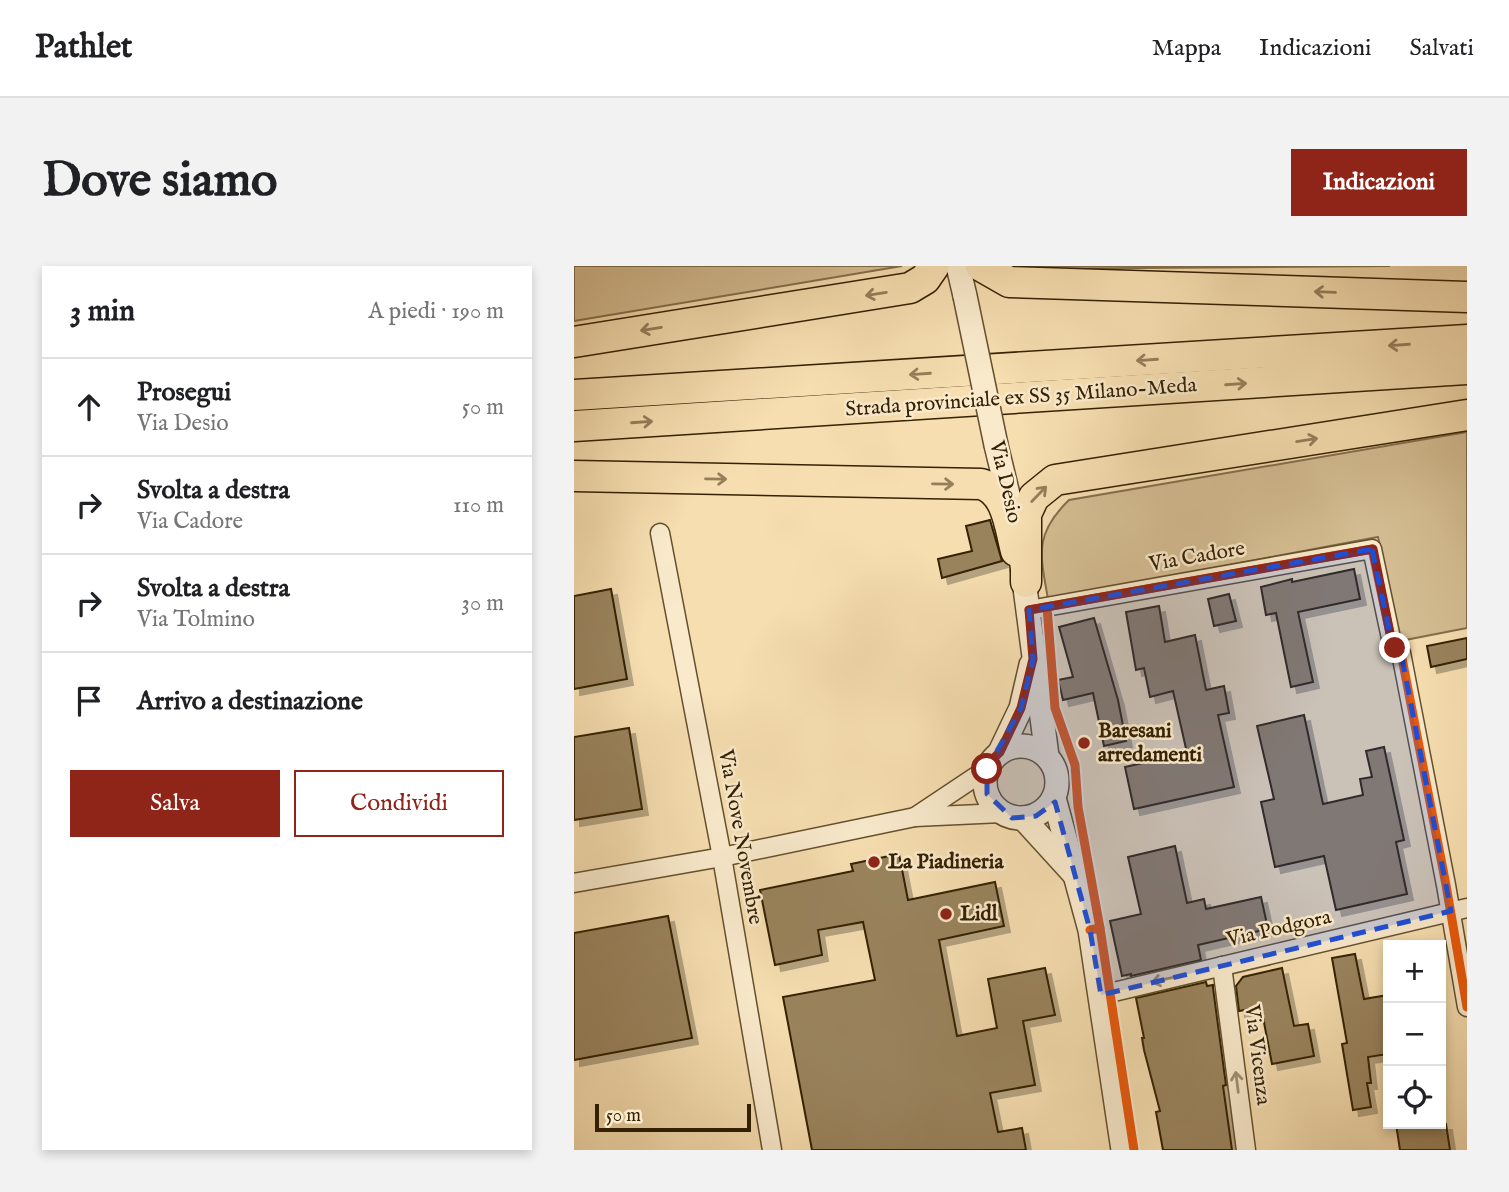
<!DOCTYPE html>
<html lang="it">
<meta charset="utf-8">
<style>
:root{--surface:#fff;--page:#f2f2f2;--text:#202124;--muted:#757577;--line:#e0e0e0;--accent:#8f2418}
body{margin:0;font-family:"IM FELL English",serif;background:var(--page);color:var(--text)}
.controls{position:absolute;right:21px;bottom:21px;display:grid;overflow:hidden;border-radius:0px;box-shadow:0 4px 10px #0003}
.controls button{width:63px;height:63px;display:grid;place-items:center;padding:0;border:0;border-bottom:2px solid var(--line);background:var(--surface);color:var(--text);font:35px sans-serif}
.scale{position:absolute;left:21px;bottom:18px;width:156px;box-sizing:border-box;padding-left:7px;border:4px solid #342003;border-top:0;font-size:19px;line-height:24px;white-space:nowrap;color:#342003;-webkit-text-stroke:5px #f9eacc;paint-order:stroke}
.stop{position:absolute;width:21px;height:21px;margin:-16px;border:5px solid #8f2418;border-radius:50%;background:#fff}
.stop.end{background:#8f2418;border-color:#fff;box-shadow:0 2px 7px #0008}
.list{margin:0;padding:0;list-style:none}
h2{display:flex;justify-content:space-between;align-items:center;height:91px;margin:0;padding:0 28px;font-size:30px}
h2 small{font-size:23px;font-weight:400;color:var(--muted)}
.list li{display:grid;grid-template-columns:46px 1fr auto;gap:21px;align-items:center;box-sizing:border-box;height:98px;padding:0 28px;border-top:2px solid var(--line)}
.list b{display:block;font-size:26px;white-space:nowrap}
.list p{margin:0;font-size:23px;white-space:nowrap;color:var(--muted)}
.list em{font-size:23px;font-style:normal;color:var(--muted)}
.actions{display:flex;gap:14px;padding:21px 28px}
.actions a{flex:1;padding:16px 0;border:2px solid var(--accent);border-radius:0px;text-align:center;font-size:24px;color:var(--accent)}
.actions .main{background:var(--accent);color:#fff}
.icon{flex:none;width:38px;height:38px;fill:none;stroke:currentColor;stroke-width:2;stroke-linecap:round;stroke-linejoin:round}
.map{position:relative;flex:none;width:893px;height:884px;overflow:hidden;border-radius:0px}
header{display:flex;align-items:center;gap:42px;box-sizing:border-box;height:98px;padding:0 35px;background:var(--surface);border-bottom:2px solid var(--line)}
header strong{font-size:33px}
nav{display:flex;gap:38px;margin-inline-start:auto;font-size:24px}
.intro{display:flex;align-items:center;justify-content:space-between;box-sizing:border-box;height:168px;padding:0 42px}
h1{margin:0;font-size:49px}
.button{padding:18px 32px;border-radius:0px;background:var(--accent);color:#fff;font-size:24px;font-weight:700}
main{display:flex;gap:42px;padding:0 42px}
aside{flex:1;background:var(--surface);border-radius:0px;box-shadow:0 4px 10px #0003}
.map>svg:first-child{display:block}
</style>
<header>
<strong>Pathlet</strong>
<nav><a>Mappa</a><a>Indicazioni</a><a>Salvati</a></nav>
</header>
<div class="intro"><h1>Dove siamo</h1><a class="button">Indicazioni</a></div>
<main>
<aside>
<h2>3 min<small>A piedi · 190 m</small></h2>
<ul class="list">
<li><svg class="icon" aria-label="ahead" viewBox="0 0 24 24"><path d="M12 20V5M6 11l6-6 6 6"/></svg><div><b>Prosegui</b><p>Via Desio</p></div><em>50 m</em></li>
<li><svg class="icon" aria-label="right" viewBox="0 0 24 24"><path d="M7 20v-9h11M14 6l5 5-5 5"/></svg><div><b>Svolta a destra</b><p>Via Cadore</p></div><em>110 m</em></li>
<li><svg class="icon" aria-label="right" viewBox="0 0 24 24"><path d="M7 20v-9h11M14 6l5 5-5 5"/></svg><div><b>Svolta a destra</b><p>Via Tolmino</p></div><em>30 m</em></li>
<li><svg class="icon" aria-label="arrive" viewBox="0 0 24 24"><path d="M6 21V4h12l-3 4 3 4H6"/></svg><div><b>Arrivo a destinazione</b></div></li>
</ul>
<div class="actions"><a class="main">Salva</a><a>Condividi</a></div>
</aside>
<div class="map">
<svg width="893" height="884" viewBox="0 0 893 884">
<defs>
<filter id="shadow"><feDropShadow dx="6" dy="6" stdDeviation="0" flood-color="#0004"/></filter>
</defs>
<rect width="100%" height="100%" fill="#f6deb0"/>
<filter id="stains"><feTurbulence type="fractalNoise" baseFrequency=".00286" numOctaves="4"/><feColorMatrix values="0 0 0 0 .2 0 0 0 0 .09 0 0 0 0 .02 0 0 0 .5 -.17"/></filter>
<radialGradient id="worn" r=".72"><stop offset=".6" stop-color="#630" stop-opacity="0"/><stop offset="1" stop-color="#630" stop-opacity=".3"/></radialGradient>
<g fill="#d5be93" stroke="#846f4b" stroke-width="2">
<polygon points="0,0 328,0 0,55"/>
<polygon points="434,0 816,0 438,3"/>
<path d="M893 166V362L826 375 804 271 474 333C466 288 460 268 495 234Z"/>
</g>
<g fill="#99835d" stroke="#342003" stroke-width="2" filter="url(#shadow)">
<polygon points="416,254 428,295 368,312 364,293 398,285 392,260"/>
<polygon points="780,303 786,333 724,346 739,416 717,421 702,347 692,349 687,321 718,313 718,316"/>
<polygon points="37,323 53,413 0,423 0,330"/>
<polygon points="655,328 662,355 640,360 634,333"/>
<polygon points="585,340 591,376 621,369 632,424 650,420 655,447 644,449 660,521 560,543 551,501 613,487 599,425 576,431 570,402 562,404 552,346"/>
<polygon points="520,352 544,434 552,475 530,480 519,427 489,434 484,414 499,411 485,361"/>
<polygon points="893,372 893,393 857,401 853,380"/>
<polygon points="730,449 749,538 789,529 786,513 798,511 792,485 810,481 830,574 822,576 833,628 762,644 750,590 701,601 687,536 700,533 683,460"/>
<polygon points="55,462 68,543 0,554 0,471"/>
<polygon points="601,580 613,637 630,633 632,643 687,631 694,663 624,679 627,694 557,710 557,708 548,710 536,655 567,648 554,591"/>
<polygon points="325,588 334,634 421,616 430,660 365,674 383,770 423,762 414,713 471,702 481,749 449,755 461,819 416,827 424,866 448,862 452,884 238,884 209,731 301,714 289,656 244,664 248,689 201,699 186,624 279,605 277,598"/>
<polygon points="94,650 118,772 0,794 0,667"/>
<polygon points="781,688 790,733 814,729 814,788 794,791 797,817 793,817 797,841 779,844 768,778 773,777 758,692"/>
<polygon points="708,702 720,760 734,758 740,790 698,798 687,741 665,745 662,720 669,711"/>
<polygon points="632,716 633,720 639,719 639,722 652,819 649,820 658,884 589,884 582,846 586,845 570,784 568,772 570,772 562,732"/>
<polygon points="822,858 872,858 876,884 826,884"/>
</g>
<g fill="none" stroke-linecap="round" stroke-linejoin="round">
<g stroke="#64502e" stroke-width="21">
<g id="minor">
<polyline points="86,267 148,591 198,884"/>
<polyline points="455,344 798,283 818,377 827,387 872,619 893,741"/>
<polyline points="341,551 413,503"/>
<polyline points="0,617 148,591 341,551 428,547"/>
<polyline points="648,700 672,884"/>
<polyline points="527,729 893,642"/>
</g>
</g>
<g stroke="#64502e" stroke-width="26">
<g id="tertiary">
<polyline points="384,0 391,30"/>
<polyline points="422,179 438,245"/>
<polyline points="448,299 473,490"/>
<circle cx="447" cy="516" r="36"/>
<polyline points="426,486 447,442 457,399"/>
<polyline points="480,532 516,664 549,884"/>
<polyline points="449,552 499,607"/>
</g>
</g>
<g stroke="#342003" stroke-width="33">
<g id="trunk">
<polyline points="407,0 435,16 893,31"/>
<polyline points="0,76 336,22 351,13 360,0"/>
<polyline points="0,129 893,74"/>
<polyline points="0,160 893,103"/>
<path d="M0 210 407 218C433 225 436 262 442 285"/>
<polyline points="452,316 452,248 460,231 481,214 893,149"/>
</g>
</g>
<use href="#minor" stroke="#f9eacc" stroke-width="18"/>
<use href="#tertiary" stroke="#f9eacc" stroke-width="23"/>
<use href="#trunk" stroke="#f6deb0" stroke-width="30"/>
<g stroke="#64502e" stroke-width="26" stroke-linecap="butt">
<polyline id="tertiary-bridge" points="391,30 422,179"/>
</g>
<use href="#tertiary-bridge" stroke="#f9eacc" stroke-width="23"/>
<g stroke="#f9eacc" stroke-width="13">
<g id="cycleway">
<polyline points="473,341 481,442 501,499 504,541 526,662"/>
<polyline points="455,344 798,283 818,377 827,387 872,619 893,741"/>
<polyline points="516,664 526,662 560,884"/>
</g>
</g>
<use href="#cycleway" stroke="#e8590c" stroke-width="9"/>
</g>
<defs><path id="oneway-shaft" d="M-6 0H5M1.5-3L5.5 0L1.5 3" fill="none" stroke-width="1.6" stroke-linecap="round" stroke-linejoin="round" transform="scale(1.75)"/></defs>
<g stroke="#957f5a">
<use href="#oneway-shaft" transform="translate(751 26) rotate(-178)"/>
<use href="#oneway-shaft" transform="translate(302 28) rotate(171)"/>
<use href="#oneway-shaft" transform="translate(77 63) rotate(171)"/>
<use href="#oneway-shaft" transform="translate(825 79) rotate(176)"/>
<use href="#oneway-shaft" transform="translate(573 94) rotate(176)"/>
<use href="#oneway-shaft" transform="translate(346 108) rotate(176)"/>
<use href="#oneway-shaft" transform="translate(662 118) rotate(-4)"/>
<use href="#oneway-shaft" transform="translate(68 156) rotate(-4)"/>
<use href="#oneway-shaft" transform="translate(733 174) rotate(-9)"/>
<use href="#oneway-shaft" transform="translate(142 213) rotate(1)"/>
<use href="#oneway-shaft" transform="translate(369 218) rotate(1)"/>
<use href="#oneway-shaft" transform="translate(465 228) rotate(-46)"/>
</g>
<g stroke="#a08f72">
<use href="#oneway-shaft" transform="translate(588 714) rotate(167)"/>
<use href="#oneway-shaft" transform="translate(663 816) rotate(-97)"/>
</g>
<g fill="none" stroke-linecap="round" stroke-linejoin="round">
<polyline stroke="#8f2418" stroke-width="9" points="413,503 418,494 426,486 447,442 459,393 455,344 799,283 818,377 821,382"/>
</g>
<path fill="#1d4ed8" fill-opacity="0.2" stroke="#1d4ed8" stroke-width="5" stroke-dasharray="14 9" stroke-linejoin="round" d="M798 283 818 377 827 387 877 645 527 729 516 664 481 536 462 550 438 552 413 528V503L447 442 459 393 455 344Z"/>
<g fill="#8f2418" stroke="#f9eacc" stroke-width="2.5">
<circle cx="510" cy="477" r="7"/>
<circle cx="300" cy="596" r="7"/>
<circle cx="372" cy="648" r="7"/>
</g>
<g text-anchor="middle" dominant-baseline="central" stroke-width="5" stroke-linejoin="round" paint-order="stroke">
<g font-size="21" fill="#342003" stroke="#f9eacc">
<text transform="translate(447 132) rotate(-4)">Strada provinciale ex SS 35 Milano-Meda</text>
<text transform="translate(431 216) rotate(77)">Via Desio</text>
<text transform="translate(623 291) rotate(-10)">Via Cadore</text>
<text transform="translate(166 571) rotate(80)">Via Nove Novembre</text>
<text transform="translate(705 663) rotate(-13)">Via Podgora</text>
<text transform="translate(683 789) rotate(83)">Via Vicenza</text>
</g>
<g font-size="21" font-weight="bold" fill="#342003" stroke="#f9eacc" text-anchor="start">
<text x="524" y="465">Baresani<tspan x="524" dy="24">arredamenti</tspan></text>
<text x="314" y="596">La Piadineria</text>
<text x="386" y="648">Lidl</text>
</g>
</g>
<rect width="100%" height="100%" filter="url(#stains)"/>
<rect width="100%" height="100%" fill="url(#worn)"/>
</svg>
<div class="controls">
<button>+</button>
<button>−</button>
<button><svg class="icon" aria-label="locate" viewBox="0 0 24 24"><circle cx="12" cy="12" r="6"/><path d="M12 2v4M12 18v4M2 12h4M18 12h4"/></svg></button>
</div>
<div class="scale">50 m</div>
<div class="stop" style="left:413px;top:503px"></div>
<div class="stop end" style="left:821px;top:382px"></div>
</div>
</main>
